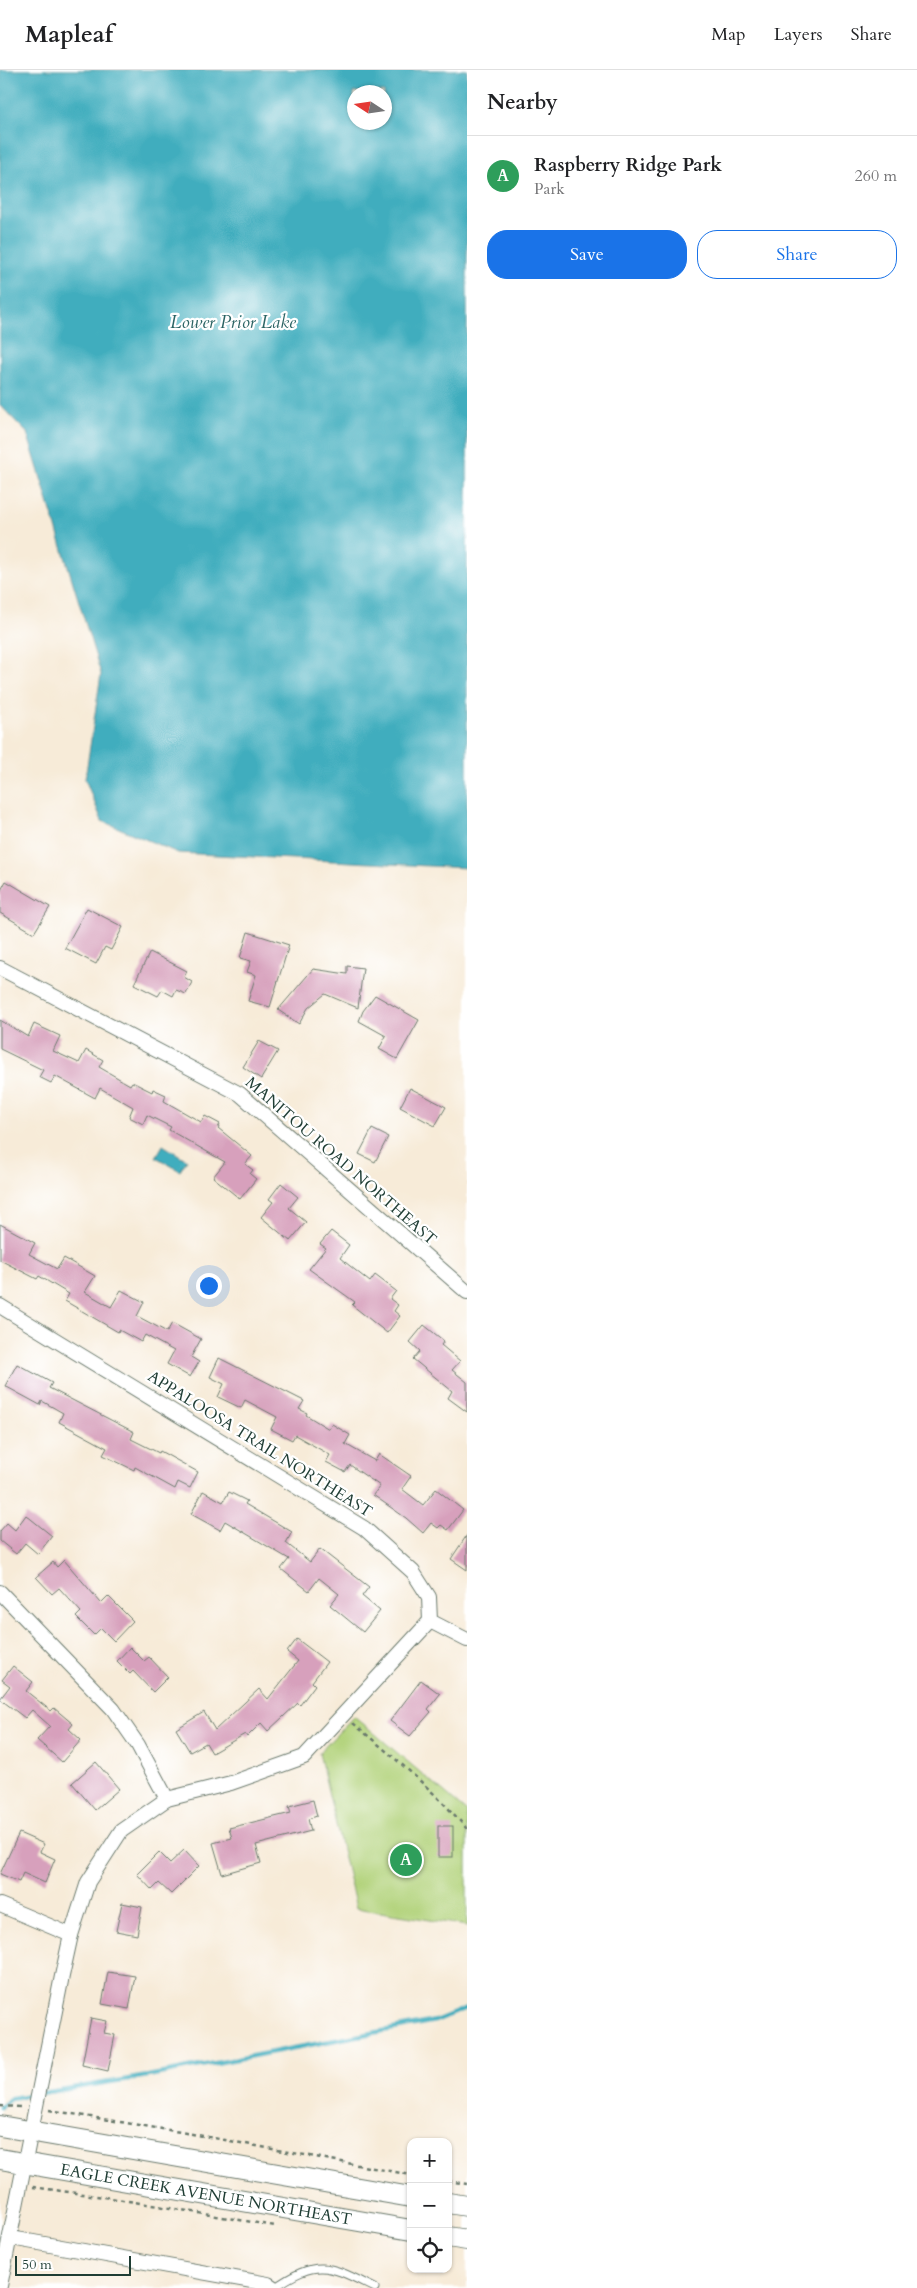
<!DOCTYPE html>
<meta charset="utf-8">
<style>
:root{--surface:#fff;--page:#f6f6f6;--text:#202124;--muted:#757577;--line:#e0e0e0;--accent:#1a73e8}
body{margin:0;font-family:Cardo,serif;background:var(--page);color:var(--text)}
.controls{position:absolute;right:15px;bottom:15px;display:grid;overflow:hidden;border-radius:10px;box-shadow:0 1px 4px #0004}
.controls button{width:45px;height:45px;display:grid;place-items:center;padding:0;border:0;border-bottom:1px solid var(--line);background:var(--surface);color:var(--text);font:25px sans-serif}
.compass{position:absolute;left:347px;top:15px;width:45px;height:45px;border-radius:50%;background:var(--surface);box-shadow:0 1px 4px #0004;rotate:282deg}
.scale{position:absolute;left:15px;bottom:12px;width:116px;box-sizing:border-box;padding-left:5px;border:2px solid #1f3d34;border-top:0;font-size:14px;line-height:18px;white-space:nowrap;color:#1f3d34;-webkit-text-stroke:4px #fff;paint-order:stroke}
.you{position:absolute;left:208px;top:1215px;width:18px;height:18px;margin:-12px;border:4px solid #fff;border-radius:50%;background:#1a73e8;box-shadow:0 0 0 8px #1a73e833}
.badge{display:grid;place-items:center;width:32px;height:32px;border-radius:50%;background:var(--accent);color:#fff;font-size:16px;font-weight:700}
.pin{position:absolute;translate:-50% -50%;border:2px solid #fff;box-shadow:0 1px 5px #0006}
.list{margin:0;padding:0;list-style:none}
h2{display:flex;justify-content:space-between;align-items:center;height:65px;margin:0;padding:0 20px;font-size:21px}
h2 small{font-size:16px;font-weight:400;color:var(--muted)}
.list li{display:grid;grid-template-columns:32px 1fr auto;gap:15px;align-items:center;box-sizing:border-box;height:80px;padding:0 20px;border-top:1px solid var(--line)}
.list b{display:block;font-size:19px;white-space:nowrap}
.list p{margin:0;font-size:16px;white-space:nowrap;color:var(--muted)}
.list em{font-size:16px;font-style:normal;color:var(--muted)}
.actions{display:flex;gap:10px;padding:15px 20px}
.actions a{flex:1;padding:11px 0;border:1px solid var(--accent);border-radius:20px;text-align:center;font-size:18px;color:var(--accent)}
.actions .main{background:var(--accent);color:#fff}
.icon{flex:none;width:28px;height:28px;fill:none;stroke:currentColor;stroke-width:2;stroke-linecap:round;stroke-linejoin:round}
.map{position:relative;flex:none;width:467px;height:2218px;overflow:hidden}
header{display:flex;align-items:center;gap:30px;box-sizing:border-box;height:70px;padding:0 25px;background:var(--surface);border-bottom:1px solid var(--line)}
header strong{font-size:24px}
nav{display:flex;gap:28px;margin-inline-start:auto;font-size:18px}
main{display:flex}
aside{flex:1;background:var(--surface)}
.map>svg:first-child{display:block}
</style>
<header>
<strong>Mapleaf</strong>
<nav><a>Map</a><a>Layers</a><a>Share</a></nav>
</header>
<main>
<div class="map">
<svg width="467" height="2218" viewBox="0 0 467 2218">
<rect width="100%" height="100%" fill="#fff"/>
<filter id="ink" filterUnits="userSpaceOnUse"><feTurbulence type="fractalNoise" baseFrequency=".02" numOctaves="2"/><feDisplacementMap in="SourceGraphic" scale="10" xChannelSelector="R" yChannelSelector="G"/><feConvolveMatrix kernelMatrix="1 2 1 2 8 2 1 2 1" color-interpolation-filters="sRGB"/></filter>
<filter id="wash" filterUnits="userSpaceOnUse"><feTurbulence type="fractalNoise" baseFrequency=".0096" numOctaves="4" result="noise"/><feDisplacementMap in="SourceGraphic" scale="20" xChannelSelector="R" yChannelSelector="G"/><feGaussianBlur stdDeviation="1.12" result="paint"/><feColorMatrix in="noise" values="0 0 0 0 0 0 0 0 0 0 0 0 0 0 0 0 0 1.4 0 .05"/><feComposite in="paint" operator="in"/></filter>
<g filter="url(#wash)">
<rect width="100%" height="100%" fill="#f7ebd8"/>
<polygon fill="#b2d37b" stroke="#688858" points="354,1646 467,1742 467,1856 356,1838 319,1683"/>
<g fill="#40adbe" stroke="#307579" fill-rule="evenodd">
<path d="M0 0H467V798L178 783 102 751 85 709 101 604 27 363 0 335ZM354 22H384V52H354Z"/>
<polygon points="163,1075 187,1090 180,1101 156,1087"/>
</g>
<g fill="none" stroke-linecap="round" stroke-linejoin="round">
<polyline stroke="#40adbe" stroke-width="4.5" points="0,2037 11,2028 148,2006 435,1951 467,1938"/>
</g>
<g id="blocks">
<g fill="#d7a0bc">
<polygon points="6,811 50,837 34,863 0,843 0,822"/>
<polygon points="87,838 123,857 111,880 105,877 96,894 65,878"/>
<polygon points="248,862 289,875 270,937 248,931 256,905 247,902 251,891 240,888"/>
<polygon points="150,882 187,901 184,907 192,912 186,924 176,920 173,926 162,920 158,926 134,914"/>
<polygon points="347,896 363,898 358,938 325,924 308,938 299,954 278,940 313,899 347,904"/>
<polygon points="375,925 419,950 397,989 379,979 386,966 359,951 363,941"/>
<polygon points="0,950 28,967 34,954 60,966 53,981 79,993 86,980 103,990 99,997 130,1015 132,1012 152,1022 153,1019 166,1025 164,1031 201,1052 205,1046 220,1054 218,1058 252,1086 245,1094 253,1100 250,1104 256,1109 240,1129 213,1107 225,1092 169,1060 171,1057 147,1045 143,1054 129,1047 133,1037 100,1018 95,1028 55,1006 51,1013 39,1007 43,1000 0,979"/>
<polygon points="259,971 278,981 261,1009 243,997"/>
<polygon points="410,1018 446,1037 435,1056 400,1037"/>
<polygon points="372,1059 388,1067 375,1092 359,1084"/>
<polygon points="281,1113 298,1127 289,1138 306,1152 290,1171 261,1147 273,1132 269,1129"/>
<polygon points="0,1154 35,1173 29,1184 57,1199 64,1188 95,1206 85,1222 111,1237 121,1220 144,1232 137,1246 167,1262 172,1253 201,1269 191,1287 199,1292 190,1307 167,1294 174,1281 145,1265 141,1272 119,1260 118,1262 65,1231 69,1224 39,1206 37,1209 0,1190"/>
<polygon points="331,1161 349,1175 340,1188 370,1212 375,1205 396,1221 390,1229 398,1235 394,1241 400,1246 387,1263 352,1235 355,1232 309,1199 326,1178 320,1174"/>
<polygon points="424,1255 444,1271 441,1275 460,1291 452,1300 467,1312 467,1342 448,1328 452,1321 413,1289 420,1281 410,1272"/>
<polygon points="219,1288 304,1331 299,1339 307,1343 306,1345 329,1359 332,1354 350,1365 345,1374 375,1391 379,1384 411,1406 402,1419 423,1435 436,1419 463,1440 448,1460 441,1455 438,1458 431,1453 423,1463 406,1448 373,1425 380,1416 350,1395 345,1402 326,1392 330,1385 295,1365 292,1370 271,1359 277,1347 245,1330 241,1338 218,1327 224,1314 210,1307"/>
<polygon points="17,1294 52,1313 49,1318 134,1362 131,1369 159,1383 160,1381 198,1402 190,1418 178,1412 175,1419 135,1397 134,1400 103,1385 107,1378 59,1352 63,1343 42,1331 40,1335 5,1316"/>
<polygon points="203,1421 223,1432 229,1422 247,1431 245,1434 292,1462 286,1473 310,1492 320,1479 369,1517 362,1526 380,1541 363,1562 330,1535 339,1524 319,1508 309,1521 281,1499 289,1489 225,1451 220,1460 191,1444"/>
<polygon points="26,1445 52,1466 38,1484 25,1473 16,1484 0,1471 0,1461 7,1453 15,1460"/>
<polygon points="467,1465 467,1500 451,1489"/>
<polygon points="64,1490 101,1533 108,1526 133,1551 114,1571 101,1558 94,1565 76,1547 81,1542 59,1518 52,1524 36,1507 53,1492 57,1497"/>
<polygon points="297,1569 327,1592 312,1612 315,1615 300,1635 298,1633 268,1661 261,1653 247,1667 245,1664 212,1683 206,1673 190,1682 176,1659 204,1642 215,1660 259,1619 268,1629 298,1591 287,1582"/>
<polygon points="130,1577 144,1591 149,1587 168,1607 153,1622 133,1601 130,1604 117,1591"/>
<polygon points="13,1596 33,1612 26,1621 51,1641 54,1638 73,1654 69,1659 81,1670 62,1692 37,1670 50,1656 32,1640 25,1648 0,1629 10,1616 2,1610"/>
<polygon points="421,1610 440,1624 428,1639 431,1642 410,1666 390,1651"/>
<polygon points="96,1692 119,1719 95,1740 72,1713"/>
<polygon points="313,1730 317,1746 308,1749 311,1761 256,1775 261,1793 222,1804 213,1773 232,1768 229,1758 291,1743 289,1736"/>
<rect x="438" y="1756" width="15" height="31"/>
<polygon points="19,1763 44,1774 40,1782 55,1789 45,1813 23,1803 19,1812 0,1804"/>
<polygon points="184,1780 199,1796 171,1824 159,1813 152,1820 137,1804 159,1782 170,1793"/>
<polygon points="122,1833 142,1837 137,1865 116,1861"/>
<polygon points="108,1902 135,1906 129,1939 102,1934"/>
<polygon points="91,1948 107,1951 104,1963 115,1965 108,2001 82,1995"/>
</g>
</g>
</g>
<g filter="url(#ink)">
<use href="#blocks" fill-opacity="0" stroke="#6b7a6d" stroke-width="1"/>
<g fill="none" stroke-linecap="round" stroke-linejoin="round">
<g stroke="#6b7a6d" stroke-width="9">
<path id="lane" d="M274 2218C319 2187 330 2196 375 2218"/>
</g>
<g stroke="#6b7a6d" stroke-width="16">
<g id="street">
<polyline points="0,898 240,1024 467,1222"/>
<polyline points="0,1236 364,1458 413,1502 429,1527 430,1551 467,1570"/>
<polyline points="0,1522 113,1639 138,1675 167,1729"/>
<polyline points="0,1835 71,1865"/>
<polyline points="11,2168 268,2214 274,2218"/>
<polyline points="0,2216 62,1906 71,1865 88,1812 121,1761 167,1729 231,1713 304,1687 430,1551"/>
</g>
</g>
<g stroke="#6b7a6d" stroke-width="22">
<g id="secondary">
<polyline points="0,2056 411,2127"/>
<path id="s1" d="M0 2089 411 2160"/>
<polyline points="448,2133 467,2136"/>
<polyline points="448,2167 467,2170"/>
</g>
</g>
<g stroke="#6b7a6d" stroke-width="2.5" stroke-dasharray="4 4" stroke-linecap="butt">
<path d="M353 1653C393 1687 434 1720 467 1759"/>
<polyline points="0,2036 21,2037"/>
<polyline points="49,2040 198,2065 411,2105"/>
<polyline points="448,2111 467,2114"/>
<polyline points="33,2117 111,2128 275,2156"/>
</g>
<use href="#lane" stroke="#fff" stroke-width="7"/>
<use href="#street" stroke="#fff" stroke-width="14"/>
<use href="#secondary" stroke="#fff" stroke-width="20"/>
</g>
</g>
<g text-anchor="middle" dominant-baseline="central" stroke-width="4.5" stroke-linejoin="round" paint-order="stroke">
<g font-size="16" fill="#1f3d34" stroke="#fff">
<text transform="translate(341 1091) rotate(41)">MANITOU ROAD NORTHEAST</text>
<text transform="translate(260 1374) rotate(32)">APPALOOSA TRAIL NORTHEAST</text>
<text stroke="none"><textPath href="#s1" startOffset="209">EAGLE CREEK AVENUE NORTHEAST</textPath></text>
</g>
<g font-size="18" font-style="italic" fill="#2b6464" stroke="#fff">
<text x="233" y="252">Lower Prior Lake</text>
</g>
</g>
</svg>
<div class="controls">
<button>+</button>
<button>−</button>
<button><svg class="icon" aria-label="locate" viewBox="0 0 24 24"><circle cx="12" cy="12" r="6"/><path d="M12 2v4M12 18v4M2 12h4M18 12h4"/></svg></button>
</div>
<svg class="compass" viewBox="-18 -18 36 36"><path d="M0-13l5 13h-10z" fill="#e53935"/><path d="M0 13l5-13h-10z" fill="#757577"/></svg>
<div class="scale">50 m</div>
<div class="you"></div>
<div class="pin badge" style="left:406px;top:1790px;background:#2e9e5b">A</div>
</div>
<aside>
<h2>Nearby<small></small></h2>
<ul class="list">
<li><span class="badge" style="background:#2e9e5b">A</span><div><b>Raspberry Ridge Park</b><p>Park</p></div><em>260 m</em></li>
</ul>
<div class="actions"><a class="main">Save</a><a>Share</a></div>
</aside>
</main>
